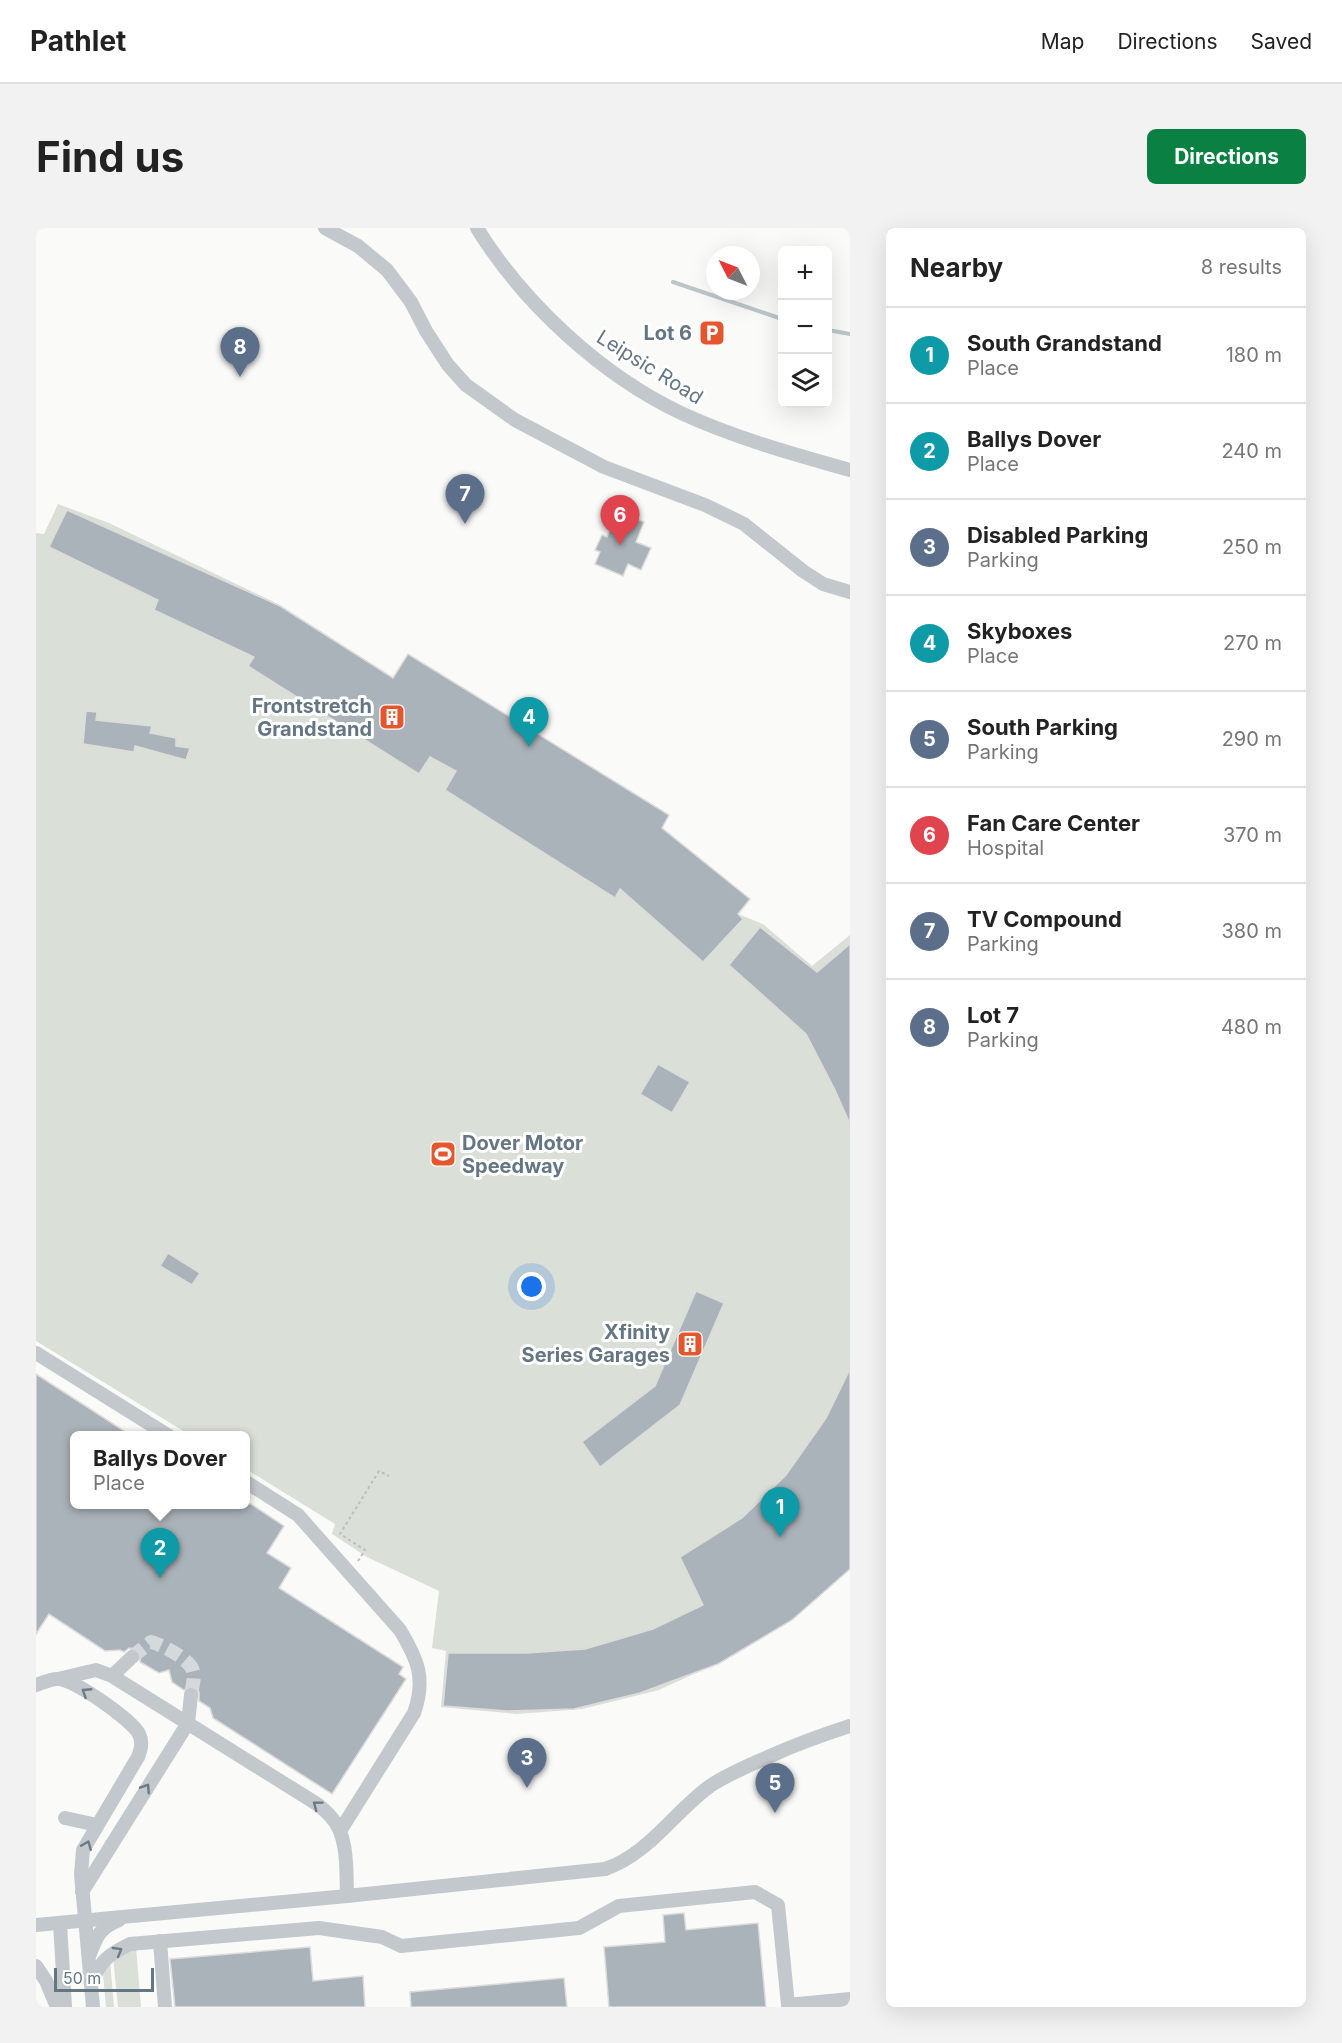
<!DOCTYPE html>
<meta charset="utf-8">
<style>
:root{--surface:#fff;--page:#f2f2f2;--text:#222;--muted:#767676;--line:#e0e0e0;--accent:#0b8043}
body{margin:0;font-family:Inter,sans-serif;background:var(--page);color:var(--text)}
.controls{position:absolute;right:18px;top:18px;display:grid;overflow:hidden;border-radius:9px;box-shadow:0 6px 24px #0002}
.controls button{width:54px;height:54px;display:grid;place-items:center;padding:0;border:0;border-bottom:2px solid var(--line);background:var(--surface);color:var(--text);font:30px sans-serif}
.compass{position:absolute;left:670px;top:18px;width:54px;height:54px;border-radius:50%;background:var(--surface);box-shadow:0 6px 24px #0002;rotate:312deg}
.scale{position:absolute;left:18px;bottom:15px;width:100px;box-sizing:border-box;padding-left:6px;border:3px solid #657683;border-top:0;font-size:16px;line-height:21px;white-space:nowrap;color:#657683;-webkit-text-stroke:4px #fff;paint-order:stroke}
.you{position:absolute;left:496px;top:1059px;width:21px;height:21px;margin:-15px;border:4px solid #fff;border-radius:50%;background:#1a73e8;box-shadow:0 0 0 9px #1a73e833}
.badge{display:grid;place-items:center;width:39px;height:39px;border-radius:50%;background:var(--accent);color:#fff;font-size:20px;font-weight:700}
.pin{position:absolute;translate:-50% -50px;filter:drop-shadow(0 2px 3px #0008)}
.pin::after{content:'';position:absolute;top:32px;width:21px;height:18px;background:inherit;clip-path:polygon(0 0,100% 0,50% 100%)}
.popup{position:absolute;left:34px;top:1203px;width:180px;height:78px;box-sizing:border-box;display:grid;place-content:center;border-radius:9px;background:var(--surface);filter:drop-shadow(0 2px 4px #0005);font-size:20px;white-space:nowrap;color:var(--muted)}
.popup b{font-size:22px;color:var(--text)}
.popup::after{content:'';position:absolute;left:50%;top:100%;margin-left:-12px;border:12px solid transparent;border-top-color:var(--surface)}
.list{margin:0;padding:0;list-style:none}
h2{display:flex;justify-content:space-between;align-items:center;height:78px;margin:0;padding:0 24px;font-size:26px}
h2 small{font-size:20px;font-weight:400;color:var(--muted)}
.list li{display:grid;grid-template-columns:39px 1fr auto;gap:18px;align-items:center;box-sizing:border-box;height:96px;padding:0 24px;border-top:2px solid var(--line)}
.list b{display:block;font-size:22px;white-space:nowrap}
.list p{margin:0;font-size:20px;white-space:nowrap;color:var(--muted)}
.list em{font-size:20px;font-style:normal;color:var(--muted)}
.icon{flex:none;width:33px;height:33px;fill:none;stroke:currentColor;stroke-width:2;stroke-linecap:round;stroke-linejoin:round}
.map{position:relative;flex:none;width:814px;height:1779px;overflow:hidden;border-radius:9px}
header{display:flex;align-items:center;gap:36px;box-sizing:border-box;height:84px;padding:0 30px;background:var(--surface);border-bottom:2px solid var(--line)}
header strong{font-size:28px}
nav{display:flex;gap:33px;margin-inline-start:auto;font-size:21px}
.intro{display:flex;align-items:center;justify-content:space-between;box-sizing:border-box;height:144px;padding:0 36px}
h1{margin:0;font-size:42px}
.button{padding:15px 27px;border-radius:9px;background:var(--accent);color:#fff;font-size:21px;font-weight:700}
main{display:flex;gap:36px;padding:0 36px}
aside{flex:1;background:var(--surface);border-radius:9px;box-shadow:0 6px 24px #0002}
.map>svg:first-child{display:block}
</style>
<header>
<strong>Pathlet</strong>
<nav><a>Map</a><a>Directions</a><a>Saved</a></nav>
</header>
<div class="intro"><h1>Find us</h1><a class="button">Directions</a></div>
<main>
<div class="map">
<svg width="814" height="1779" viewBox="0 0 814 1779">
<rect width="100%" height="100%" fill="#fafaf8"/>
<g fill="#dadfd7">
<polygon points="22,276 73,295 242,376 357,450 372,426 633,587 626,600 714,671 702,686 727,696 776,738 814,707 814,1339 781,1371 699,1427 623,1462 546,1481 481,1486 405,1479 410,1423 396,1420 403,1363 331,1329 296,1306 299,1296 210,1241 210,1208 154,1207 0,1113 0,305 8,306"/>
<polygon points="100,1719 105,1779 82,1779 77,1729"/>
<polygon points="74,1733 78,1779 70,1779 67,1746"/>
</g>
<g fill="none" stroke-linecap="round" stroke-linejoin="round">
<g stroke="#bbc7cb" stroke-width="4">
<polyline points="637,54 746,91"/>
<polyline points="792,102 814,106"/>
</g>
</g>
<g fill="#aab3b9" stroke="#dcdcda" stroke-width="1.5">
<polygon points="31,282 244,378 357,450 372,426 633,587 626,600 714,671 702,686 707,691 667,734 584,661 579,670 409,562 420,543 394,529 383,546 212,438 218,429 118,382 122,372 13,319"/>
<polygon points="582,283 608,294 600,314 615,320 605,342 592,336 587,348 559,336 564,324 559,322 566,307 571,309"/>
<polygon points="50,483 61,484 60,492 116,498 114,505 140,510 140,518 154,520 150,532 99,518 98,524 47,516"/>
<polygon points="724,699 781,744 814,716 814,896 799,862 770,806 693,737"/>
<polygon points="622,836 654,854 636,885 604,866"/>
<polygon points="132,1025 164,1045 156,1057 124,1038"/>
<polygon points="660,1063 688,1075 644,1177 564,1239 546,1214 619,1158"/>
<polygon points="814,1141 814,1341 756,1392 682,1436 604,1465 538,1481 471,1483 407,1478 412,1425 490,1425 549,1421 617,1401 667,1377 644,1329 706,1290 750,1247 790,1190"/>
<polygon points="0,1146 96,1208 39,1208 39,1276 215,1276 248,1298 231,1325 255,1340 243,1360 367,1439 363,1446 370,1451 296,1566 177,1490 174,1480 163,1473 163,1464 161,1460 155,1458 148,1462 136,1454 133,1442 123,1445 104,1434 105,1426 99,1421 93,1420 88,1424 84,1422 69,1423 13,1386 0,1406"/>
<polygon points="648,1685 650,1702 722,1695 730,1779 573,1779 568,1719 629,1714 627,1687"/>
<polygon points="274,1719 277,1753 327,1748 329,1779 139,1779 134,1731"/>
<polygon points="528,1750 531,1779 375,1779 374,1764"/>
</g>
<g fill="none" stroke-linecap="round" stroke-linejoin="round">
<path stroke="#d5d9db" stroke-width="14" stroke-dasharray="14 7" stroke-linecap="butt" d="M96 1429 115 1414C125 1416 155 1432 157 1443 159 1450 156 1460 155 1467"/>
<polyline stroke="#bbbfc2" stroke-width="2" stroke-dasharray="3 3" stroke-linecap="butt" points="322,1333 329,1322 304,1306 343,1243 353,1248"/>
<g stroke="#c3c8cc" stroke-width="14">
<polyline points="289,0 322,18 351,42 375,74 390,103 412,137 430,157 479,192 568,239 669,277 708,296 767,343 787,356 814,364"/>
<path d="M441 0C487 75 565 147 645 185 699 210 757 226 814 242"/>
<polyline points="0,1125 133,1208"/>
<path d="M210 1254 262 1287 364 1402C382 1432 390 1451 378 1485L304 1603"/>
<polyline points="76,1448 96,1429"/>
<path d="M22 1451 60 1442 76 1448 281 1576C286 1580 291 1584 295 1589 313 1608 310 1643 311 1668"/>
<path d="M0 1457C6 1455 16 1450 23 1451 39 1452 96 1492 103 1506 107 1514 105 1521 102 1529L47 1622 45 1646 57 1779"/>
<polyline points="29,1590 61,1597"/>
<polyline points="46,1664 152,1495 155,1467"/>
<polyline points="24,1695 29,1779"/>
<path d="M0 1697 311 1668 569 1641C613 1626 638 1584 674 1558 692 1546 712 1538 732 1529 759 1517 786 1507 814 1498"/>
<polyline points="124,1713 129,1779"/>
<path d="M54 1726C61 1707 64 1700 83 1692"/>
<polyline points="0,1738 10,1753 21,1779"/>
<path d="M55 1755C65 1733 71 1727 94 1716L283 1700 346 1709 365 1718 543 1700 583 1678 719 1664 742 1677 752 1777"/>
<polyline points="752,1779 752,1777 814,1771"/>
</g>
</g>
<defs><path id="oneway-chevron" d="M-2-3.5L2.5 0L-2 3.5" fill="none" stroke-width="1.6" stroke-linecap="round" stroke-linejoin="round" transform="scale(1.5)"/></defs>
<g stroke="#6a7a87">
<use href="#oneway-chevron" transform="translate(50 1464) rotate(-147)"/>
<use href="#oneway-chevron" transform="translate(110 1560) rotate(-57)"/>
<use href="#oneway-chevron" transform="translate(281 1577) rotate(-143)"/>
<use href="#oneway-chevron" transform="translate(51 1617) rotate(-68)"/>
<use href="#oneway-chevron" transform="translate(82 1723) rotate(-30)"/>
</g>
<defs>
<g id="parking-square" transform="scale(1.35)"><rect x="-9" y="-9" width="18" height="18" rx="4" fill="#e4572e" stroke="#fff"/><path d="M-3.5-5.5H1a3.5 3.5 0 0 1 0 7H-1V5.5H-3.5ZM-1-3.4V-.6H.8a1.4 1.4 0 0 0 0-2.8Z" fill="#fff"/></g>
<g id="building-square" transform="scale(1.35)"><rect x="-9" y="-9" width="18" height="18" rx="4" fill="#e4572e" stroke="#fff"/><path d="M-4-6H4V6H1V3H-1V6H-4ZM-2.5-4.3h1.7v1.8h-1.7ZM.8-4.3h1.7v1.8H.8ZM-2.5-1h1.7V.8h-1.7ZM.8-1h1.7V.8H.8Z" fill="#fff"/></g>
<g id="stadium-square" transform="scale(1.35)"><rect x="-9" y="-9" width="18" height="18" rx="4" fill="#e4572e" stroke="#fff"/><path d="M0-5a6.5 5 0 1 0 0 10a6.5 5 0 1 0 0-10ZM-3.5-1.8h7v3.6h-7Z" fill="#fff"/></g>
</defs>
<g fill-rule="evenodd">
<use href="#parking-square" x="676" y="105"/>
<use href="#building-square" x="356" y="489"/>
<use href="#stadium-square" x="407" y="926"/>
<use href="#building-square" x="654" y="1116"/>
</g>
<g text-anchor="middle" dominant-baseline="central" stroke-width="6" stroke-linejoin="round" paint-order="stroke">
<g font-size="20" font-weight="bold" fill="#657683" stroke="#fff" text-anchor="end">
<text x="656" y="105">Lot 6</text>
<text x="336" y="478">Frontstretch<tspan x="336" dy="23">Grandstand</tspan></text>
<text x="426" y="915" text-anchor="start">Dover Motor<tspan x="426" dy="23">Speedway</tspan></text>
<text x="634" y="1104">Xfinity<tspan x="634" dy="23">Series Garages</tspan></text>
</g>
<g font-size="20" fill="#657683" stroke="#fff">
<text transform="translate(614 139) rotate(32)">Leipsic Road</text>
</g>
</g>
</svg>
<div class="controls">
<button>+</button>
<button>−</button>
<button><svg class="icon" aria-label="layers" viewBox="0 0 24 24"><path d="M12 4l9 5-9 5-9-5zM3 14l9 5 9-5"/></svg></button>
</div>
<svg class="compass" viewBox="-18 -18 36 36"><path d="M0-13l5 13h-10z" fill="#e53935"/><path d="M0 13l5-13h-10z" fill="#767676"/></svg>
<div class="scale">50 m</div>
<div class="you"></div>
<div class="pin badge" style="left:744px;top:1309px;background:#0f9aa8">1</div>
<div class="pin badge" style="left:124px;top:1350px;background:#0f9aa8">2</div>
<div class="popup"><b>Ballys Dover</b>Place</div>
<div class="pin badge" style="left:491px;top:1560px;background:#5c6f8a">3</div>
<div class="pin badge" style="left:493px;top:519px;background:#0f9aa8">4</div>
<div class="pin badge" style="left:739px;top:1585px;background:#5c6f8a">5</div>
<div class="pin badge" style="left:584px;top:317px;background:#e0444e">6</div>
<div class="pin badge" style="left:429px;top:296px;background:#5c6f8a">7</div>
<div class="pin badge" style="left:204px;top:149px;background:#5c6f8a">8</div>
</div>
<aside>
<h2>Nearby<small>8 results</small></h2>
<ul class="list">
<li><span class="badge" style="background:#0f9aa8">1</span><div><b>South Grandstand</b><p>Place</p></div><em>180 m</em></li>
<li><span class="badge" style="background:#0f9aa8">2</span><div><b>Ballys Dover</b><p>Place</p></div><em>240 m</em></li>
<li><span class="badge" style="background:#5c6f8a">3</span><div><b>Disabled Parking</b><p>Parking</p></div><em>250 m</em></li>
<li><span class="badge" style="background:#0f9aa8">4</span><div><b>Skyboxes</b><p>Place</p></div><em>270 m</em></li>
<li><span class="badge" style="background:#5c6f8a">5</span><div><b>South Parking</b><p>Parking</p></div><em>290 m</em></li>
<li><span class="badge" style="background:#e0444e">6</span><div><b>Fan Care Center</b><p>Hospital</p></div><em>370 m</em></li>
<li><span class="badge" style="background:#5c6f8a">7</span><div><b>TV Compound</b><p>Parking</p></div><em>380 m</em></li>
<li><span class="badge" style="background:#5c6f8a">8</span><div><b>Lot 7</b><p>Parking</p></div><em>480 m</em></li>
</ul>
</aside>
</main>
